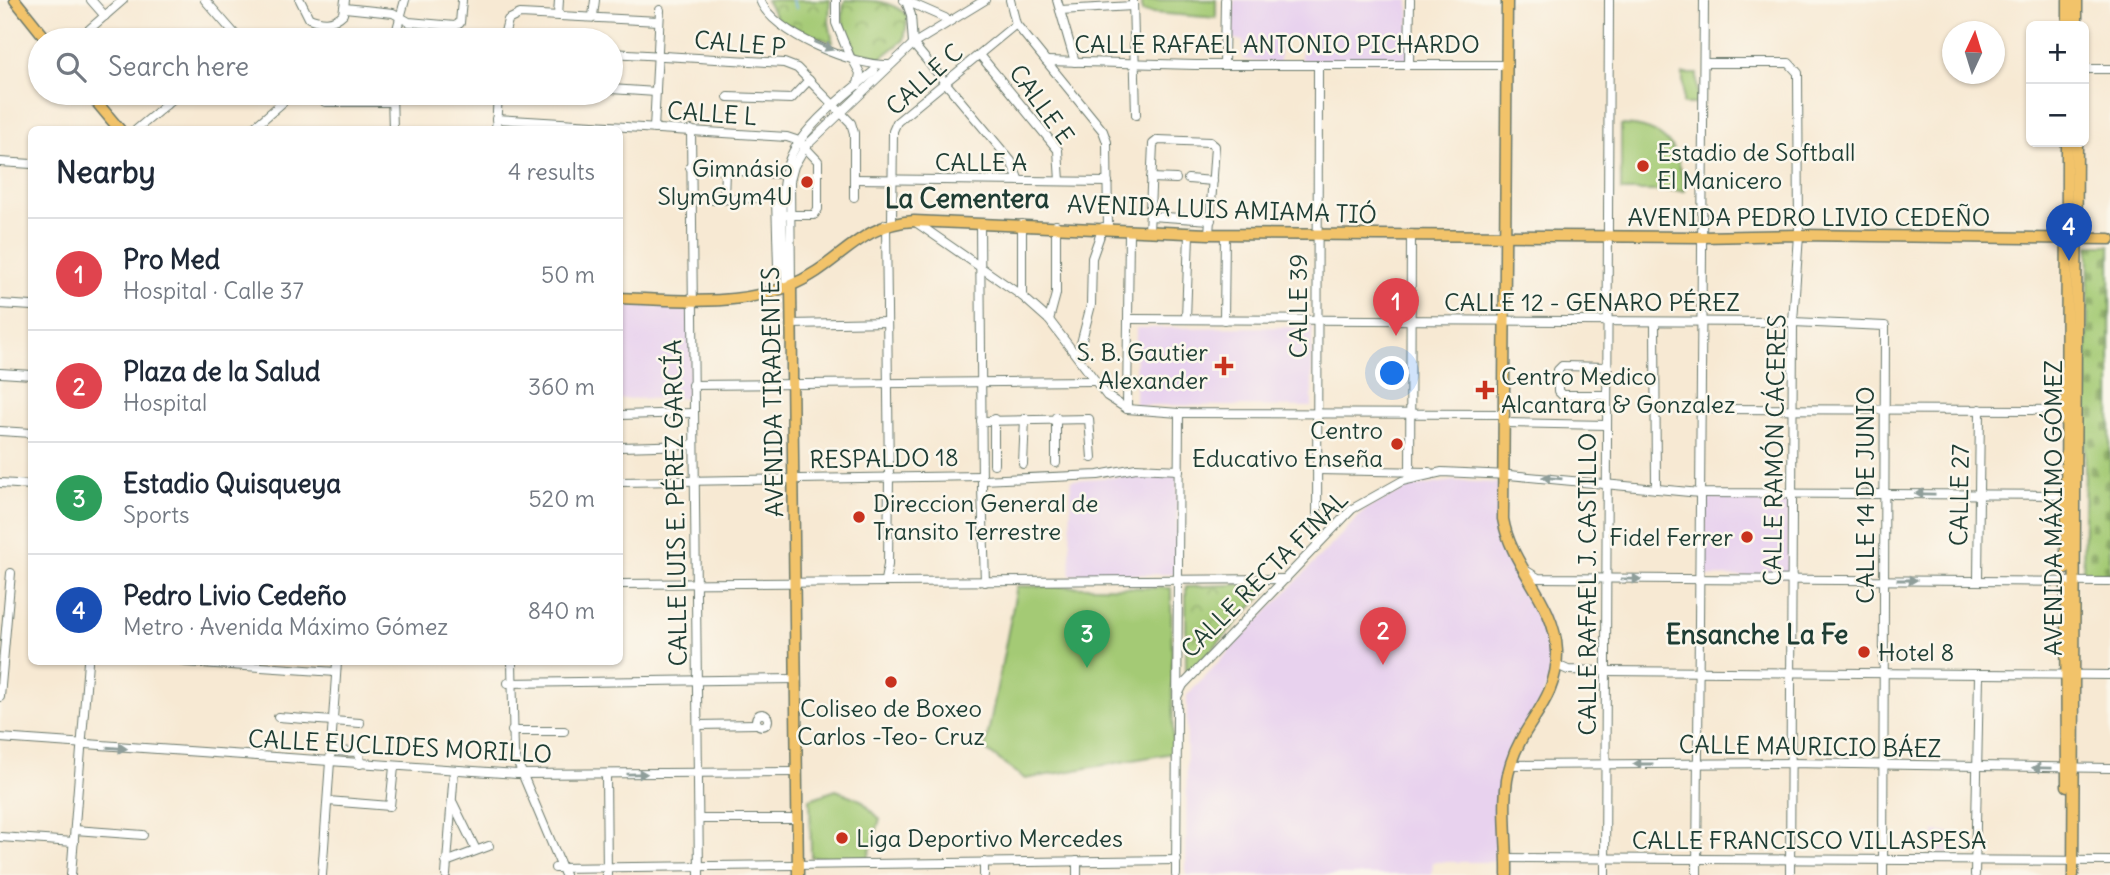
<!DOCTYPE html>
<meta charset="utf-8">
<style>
:root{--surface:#fff;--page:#f6f6f7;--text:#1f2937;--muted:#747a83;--line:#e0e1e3;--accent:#c8321e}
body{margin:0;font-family:Delius,sans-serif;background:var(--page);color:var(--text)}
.controls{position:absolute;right:21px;top:21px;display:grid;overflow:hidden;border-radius:10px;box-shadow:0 2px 5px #0004}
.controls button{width:63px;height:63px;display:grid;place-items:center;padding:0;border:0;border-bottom:2px solid var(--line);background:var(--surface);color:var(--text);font:35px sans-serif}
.compass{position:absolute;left:1942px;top:21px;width:63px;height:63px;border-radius:50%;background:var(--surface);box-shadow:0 2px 5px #0004;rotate:4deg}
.you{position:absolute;left:1393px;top:374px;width:24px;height:24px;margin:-18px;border:5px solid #fff;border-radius:50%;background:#1a73e8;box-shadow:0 0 0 10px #1a73e833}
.badge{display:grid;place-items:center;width:46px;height:46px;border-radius:50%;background:var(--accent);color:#fff;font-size:23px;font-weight:700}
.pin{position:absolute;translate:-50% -58px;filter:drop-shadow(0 2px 4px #0008)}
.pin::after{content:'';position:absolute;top:37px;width:24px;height:21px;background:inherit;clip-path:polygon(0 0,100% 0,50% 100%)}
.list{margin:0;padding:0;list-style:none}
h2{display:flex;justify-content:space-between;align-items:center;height:91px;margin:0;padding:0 28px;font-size:30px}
h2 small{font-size:23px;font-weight:400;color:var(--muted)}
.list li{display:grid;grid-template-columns:46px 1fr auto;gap:21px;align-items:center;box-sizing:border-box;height:112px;padding:0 28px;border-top:2px solid var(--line)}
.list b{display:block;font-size:26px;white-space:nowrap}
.list p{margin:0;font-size:23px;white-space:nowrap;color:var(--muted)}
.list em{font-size:23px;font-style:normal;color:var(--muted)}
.icon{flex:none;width:38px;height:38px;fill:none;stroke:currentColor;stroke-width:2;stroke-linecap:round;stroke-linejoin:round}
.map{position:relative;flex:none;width:2110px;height:875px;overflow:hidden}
.search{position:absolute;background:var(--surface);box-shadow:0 2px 5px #0004;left:28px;top:28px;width:595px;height:77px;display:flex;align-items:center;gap:18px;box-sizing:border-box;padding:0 24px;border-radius:38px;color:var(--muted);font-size:26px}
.panel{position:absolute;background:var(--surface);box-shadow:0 2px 5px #0004;left:28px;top:126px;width:595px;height:539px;border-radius:10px}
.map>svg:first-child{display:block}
</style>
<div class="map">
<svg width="2110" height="875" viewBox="0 0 2110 875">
<defs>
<pattern id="cemetery-stones" width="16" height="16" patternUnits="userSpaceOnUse" patternTransform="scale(1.75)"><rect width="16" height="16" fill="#a4ca74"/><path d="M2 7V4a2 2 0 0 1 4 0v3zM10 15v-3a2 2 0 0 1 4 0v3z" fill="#85a560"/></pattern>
<pattern id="park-crowns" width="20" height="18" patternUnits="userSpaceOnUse" patternTransform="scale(1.75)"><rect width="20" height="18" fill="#a4ca74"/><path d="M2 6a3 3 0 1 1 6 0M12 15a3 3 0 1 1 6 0" fill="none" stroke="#85a560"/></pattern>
</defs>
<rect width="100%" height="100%" fill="#fbf7ec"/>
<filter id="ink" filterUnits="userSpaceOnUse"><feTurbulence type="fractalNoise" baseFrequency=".0143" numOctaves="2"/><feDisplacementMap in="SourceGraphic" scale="14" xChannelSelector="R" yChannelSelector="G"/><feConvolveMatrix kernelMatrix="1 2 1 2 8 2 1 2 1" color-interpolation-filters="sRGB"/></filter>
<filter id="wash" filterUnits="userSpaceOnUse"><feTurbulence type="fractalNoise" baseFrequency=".00686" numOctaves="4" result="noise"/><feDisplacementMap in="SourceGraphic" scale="28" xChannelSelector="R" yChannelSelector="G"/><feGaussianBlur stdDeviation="1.57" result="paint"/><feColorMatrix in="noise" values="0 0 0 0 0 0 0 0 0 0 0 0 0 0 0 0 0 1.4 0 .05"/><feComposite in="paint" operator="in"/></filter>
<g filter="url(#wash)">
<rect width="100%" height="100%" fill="#f7e9d3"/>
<g fill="#e8d2ee">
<polygon points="1234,0 1409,0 1409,61 1301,61 1301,36 1280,37 1280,65 1243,59 1243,41 1233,39"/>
<polygon points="620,305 691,307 692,398 620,399"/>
<polygon points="1312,327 1312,407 1135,405 1136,328"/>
<polygon points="1177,473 1177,574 1070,575 1071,480"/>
<polygon points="1453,481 1497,483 1500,489 1501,535 1504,547 1548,617 1552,649 1548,682 1541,699 1508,749 1502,767 1500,862 1433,862 1432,875 1186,875 1187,695 1366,509 1409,488"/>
<polygon points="1706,498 1788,498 1788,577 1705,576"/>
<polygon points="1934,832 1952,833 1952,854 1933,854"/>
</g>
<polygon fill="url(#cemetery-stones)" stroke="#628454" stroke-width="2" points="2089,245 2110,245 2110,574 2083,573"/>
<g fill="url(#park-crowns)" stroke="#628454" stroke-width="2">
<polygon points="766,0 830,0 829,22 833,43 778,21"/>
<path d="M845 0C871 0 892 0 908 16L904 40 877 61C871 59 862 57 857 53 845 41 839 16 845 0Z"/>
<polygon points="1266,583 1269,588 1190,673 1186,673 1186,587"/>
</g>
<g fill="#a4ca74" stroke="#628454" stroke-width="2">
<polygon points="1142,0 1216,0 1216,18 1142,12"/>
<rect x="1683" y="74" width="14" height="30"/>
<path d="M1621 125C1666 126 1680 148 1684 191H1621Z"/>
<polygon points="1017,586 1171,588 1173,753 1025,779 985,749"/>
<polygon points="836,790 861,800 880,819 868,858 811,857 810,799"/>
</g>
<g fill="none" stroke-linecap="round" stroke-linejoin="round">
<polyline stroke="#7cb3eb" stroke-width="2" points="792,0 796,8"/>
</g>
</g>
<g filter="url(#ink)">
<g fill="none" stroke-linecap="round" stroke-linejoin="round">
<g stroke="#6b796c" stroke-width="10">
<g id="minor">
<polyline points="91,0 105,16"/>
<polyline points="205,0 240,40"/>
<path d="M300 0 309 18C322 23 333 24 343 14L345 0"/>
<path d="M760 0C773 34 854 66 888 65"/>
<polyline points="836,0 836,23 850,57"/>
<polyline points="904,0 945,18"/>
<polyline points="1010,0 1016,24 1103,131 1107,142 1108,228"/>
<polyline points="1057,0 1075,62"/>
<polyline points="1133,0 1136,115"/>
<polyline points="906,1 911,15 913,44"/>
<polyline points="345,8 393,13 409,22 455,26 460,23 462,0"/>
<polyline points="1060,10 1133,6"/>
<polyline points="558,15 559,0"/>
<polyline points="593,16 595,0"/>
<polyline points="77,40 123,0"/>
<polyline points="155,40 158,38"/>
<polyline points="394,40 405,0"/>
<polyline points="503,40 508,20 520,14 659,21"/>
<polyline points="913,44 1011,161 1019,181"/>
<polyline points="611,53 784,63 797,68 851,123 854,133 854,197"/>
<polyline points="980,55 1058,150 1060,181"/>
<polyline points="853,60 860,73 858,85"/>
<polyline points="1046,61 1196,65 1508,65"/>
<polyline points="1705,63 1789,63 1798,73 1799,235 1793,322 1790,875"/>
<polyline points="1224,65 1225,0"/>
<polyline points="1409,65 1410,0"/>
<polyline points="2084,69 2110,69"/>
<polyline points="611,89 656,92"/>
<polyline points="156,93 166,105"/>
<polyline points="392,93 393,130"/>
<polyline points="728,97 791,99 809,80"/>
<polyline points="325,102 392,102"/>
<polyline points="496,119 787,137 799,141 818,161 818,209 814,215 783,215"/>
<polyline points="654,129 660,10"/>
<polyline points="136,130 180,93"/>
<polyline points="251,130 282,103 285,93"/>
<polyline points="496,130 498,93"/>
<polyline points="691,130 699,875"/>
<polyline points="0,162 32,164"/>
<polyline points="690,167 789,175"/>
<polyline points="1151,178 1176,179"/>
<polyline points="854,179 1108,182"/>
<polyline points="1188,179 1213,181"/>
<polyline points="724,199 725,170"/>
<polyline points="776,199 778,267"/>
<polyline points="713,200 757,198"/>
<polyline points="1150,216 1211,220"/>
<polyline points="914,221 1022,296 1049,320 1107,396 1127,409 1179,413 1505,414"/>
<polyline points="892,222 893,131 897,122 1016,24"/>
<polyline points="980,223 982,488 985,582"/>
<polyline points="1022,224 1022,296"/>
<polyline points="1149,232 1153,144 1158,140 1210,142 1215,146 1209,234"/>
<path d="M786 281C784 238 772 179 799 142 818 115 849 92 874 71"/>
<polyline points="791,286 790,181 794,166 805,147 913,44 985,0"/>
<polyline points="0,304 32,306"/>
<polyline points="1130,319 1793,322 1885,326 1883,875"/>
<polyline points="1186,319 1189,234"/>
<polyline points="1049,320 1056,294 1056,225"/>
<polyline points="1224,320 1225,234"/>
<polyline points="1655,322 1656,489"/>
<polyline points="791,324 887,322"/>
<polyline points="1078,355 1091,305 1092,258 1103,227"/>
<polyline points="0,373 32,375"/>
<polyline points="692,385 1094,381"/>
<polyline points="1607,395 1562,395 1558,391 1558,370 1562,366 1608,367"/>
<polyline points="1127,409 1129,231"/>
<polyline points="1702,409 2072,410"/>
<polyline points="620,415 693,413"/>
<polyline points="981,421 1089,419 1092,458"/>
<polyline points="1506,423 1607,425"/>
<polyline points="0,431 32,433"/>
<polyline points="620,447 693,445"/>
<polyline points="1056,463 1056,417"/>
<polyline points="994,464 994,419"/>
<polyline points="1023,464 1025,418"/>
<polyline points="1317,470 1429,472"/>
<polyline points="1410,478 1411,234"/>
<polyline points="982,480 1098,475 1136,468 1179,470"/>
<polyline points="620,482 981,476"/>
<polyline points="0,483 32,485"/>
<polyline points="1317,546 1318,66"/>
<polyline points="1525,570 1538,578 2110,582"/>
<polyline points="885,580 888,565 889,477 886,224"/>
<polyline points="1978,580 1980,409"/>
<polyline points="620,584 1286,579"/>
<polyline points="185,662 336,672"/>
<polyline points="512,662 514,754 565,875"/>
<polyline points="1557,665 1568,670 1604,671 2110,675"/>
<polyline points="508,683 797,679"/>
<polyline points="1178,695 1183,685 1352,509 1402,481 1442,472 1509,475 1700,493 2071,495"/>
<polyline points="0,697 11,573"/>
<circle cx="762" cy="720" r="6"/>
<polyline points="278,717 360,723"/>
<polyline points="698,725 757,724"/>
<polyline points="512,731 564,731"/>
<polyline points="0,738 517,774 798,772"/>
<polyline points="331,751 359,752 360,764"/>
<polyline points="1510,765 1790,763 2110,768"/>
<polyline points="606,775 607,875"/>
<polyline points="328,801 390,806 394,767"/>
<polyline points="453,803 476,850"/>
<polyline points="699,819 792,819"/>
<polyline points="75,830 143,835"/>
<polyline points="0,837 74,842"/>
<polyline points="1507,858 2110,861"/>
<polyline points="1077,861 1077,875"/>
<polyline points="446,862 489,846"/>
<polyline points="984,862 984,875"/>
<polyline points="555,868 1177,860"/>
<polyline points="71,875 88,662"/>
<polyline points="322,875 337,662"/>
<polyline points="446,875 454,771"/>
<polyline points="1176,875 1179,413"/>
<polyline points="1605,875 1609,0"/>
<polyline points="1697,875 1704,0"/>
<polyline points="1975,875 1979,675"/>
</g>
</g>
<g stroke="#6b796c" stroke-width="13">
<g id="major">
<polyline points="15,0 47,40"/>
<polyline points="2068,26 2068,0"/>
<polyline points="2077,26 2077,0"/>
<polyline points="89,93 120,130"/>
<polyline points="791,286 798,875"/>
<path d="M620 298C675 300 737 307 789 286 840 266 857 224 914 221L1209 234 1701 237 1799 235 2110 239"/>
<polyline points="2066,569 2067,142"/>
<polyline points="2066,589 2067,786"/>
<path d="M1507 875C1508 840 1500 796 1511 763 1524 721 1558 701 1557 651 1555 601 1511 567 1503 519L1507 0"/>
<polyline points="2073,875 2077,142"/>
</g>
</g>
<use href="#minor" stroke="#fff" stroke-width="8"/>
<use href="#major" stroke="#f2c36a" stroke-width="10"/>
</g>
<defs><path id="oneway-solid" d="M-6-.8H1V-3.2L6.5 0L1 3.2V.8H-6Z" transform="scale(1.75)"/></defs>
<g fill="#8f9e9a">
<use href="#oneway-solid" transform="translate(824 46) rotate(23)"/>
<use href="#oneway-solid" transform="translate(1552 478) rotate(-175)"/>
<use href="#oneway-solid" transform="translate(1925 494) rotate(-179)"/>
<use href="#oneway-solid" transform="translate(1631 579) rotate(1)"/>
<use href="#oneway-solid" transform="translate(1907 580)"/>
<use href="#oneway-solid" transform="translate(117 748) rotate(4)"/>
<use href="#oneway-solid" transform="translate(1643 764) rotate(-180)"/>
<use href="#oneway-solid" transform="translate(2042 768) rotate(-179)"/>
<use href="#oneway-solid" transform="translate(637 774) rotate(-1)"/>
</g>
</g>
<g fill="#c8321e" stroke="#fbf7ec" stroke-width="2.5">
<circle cx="1643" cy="166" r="7"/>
<circle cx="807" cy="182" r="7"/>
<path d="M1220.5 355.5h7v7h7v7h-7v7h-7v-7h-7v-7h7z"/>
<path d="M1481.5 379.5h7v7h7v7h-7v7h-7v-7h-7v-7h7z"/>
<circle cx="1397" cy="444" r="7"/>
<circle cx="859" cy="517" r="7"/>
<circle cx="1747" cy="537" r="7"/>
<circle cx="1864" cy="652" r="7"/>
<circle cx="891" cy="682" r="7"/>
<circle cx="842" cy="838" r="7"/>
</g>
<g text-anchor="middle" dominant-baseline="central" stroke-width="5" stroke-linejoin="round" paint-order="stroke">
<g font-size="24" fill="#1f3d34" stroke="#fbf7ec">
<text transform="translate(740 43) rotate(5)">CALLE P</text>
<text x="1277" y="44">CALLE RAFAEL ANTONIO PICHARDO</text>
<text transform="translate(924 79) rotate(-42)">CALLE C</text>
<text transform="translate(1042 104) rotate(54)">CALLE E</text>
<text transform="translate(712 113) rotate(4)">CALLE L</text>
<text x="981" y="162">CALLE A</text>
<text transform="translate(1222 209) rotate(2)">AVENIDA LUIS AMIAMA TIÓ</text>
<text x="1809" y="217">AVENIDA PEDRO LIVIO CEDEÑO</text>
<text x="1592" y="302">CALLE 12 - GENARO PÉREZ</text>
<text transform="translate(1298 306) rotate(-90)">CALLE 39</text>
<text transform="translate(772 392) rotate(-91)">AVENIDA TIRADENTES</text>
<text transform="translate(1774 450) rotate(-89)">CALLE RAMÓN CÁCERES</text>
<text transform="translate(884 458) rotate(-1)">RESPALDO 18</text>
<text transform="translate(1865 495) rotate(-90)">CALLE 14 DE JUNIO</text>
<text transform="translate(1959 495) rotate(-89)">CALLE 27</text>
<text transform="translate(675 503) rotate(-91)">CALLE LUIS E. PÉREZ GARCÍA</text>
<text transform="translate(2053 508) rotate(-90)">AVENIDA MÁXIMO GÓMEZ</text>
<text transform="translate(1264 574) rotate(-45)">CALLE RECTA FINAL</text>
<text transform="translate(1587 584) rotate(-90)">CALLE RAFAEL J. CASTILLO</text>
<text transform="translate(400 746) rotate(3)">CALLE EUCLIDES MORILLO</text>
<text transform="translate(1810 746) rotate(1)">CALLE MAURICIO BÁEZ</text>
<text x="1809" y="840">CALLE FRANCISCO VILLASPESA</text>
</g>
<g font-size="24" fill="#1f3d34" stroke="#fbf7ec" text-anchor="start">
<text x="1657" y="152">Estadio de Softball<tspan x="1657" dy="28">El Manicero</tspan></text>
<text x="793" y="168" text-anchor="end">Gimnásio<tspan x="793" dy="28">SlymGym4U</tspan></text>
<text x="1208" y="352" text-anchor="end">S. B. Gautier<tspan x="1208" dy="28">Alexander</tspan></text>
<text x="1501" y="376">Centro Medico<tspan x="1501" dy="28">Alcantara &amp; Gonzalez</tspan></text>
<text x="1383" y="430" text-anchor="end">Centro<tspan x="1383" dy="28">Educativo Enseña</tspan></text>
<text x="873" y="503">Direccion General de<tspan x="873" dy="28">Transito Terrestre</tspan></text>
<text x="1733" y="537" text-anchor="end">Fidel Ferrer</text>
<text x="1878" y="652">Hotel 8</text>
<text x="891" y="708" text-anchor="middle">Coliseo de Boxeo<tspan x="891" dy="28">Carlos -Teo- Cruz</tspan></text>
<text x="856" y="838">Liga Deportivo Mercedes</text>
</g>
<g font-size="26" font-weight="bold" fill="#1f3d34" stroke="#fbf7ec">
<text x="967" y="198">La Cementera</text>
<text x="1757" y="634">Ensanche La Fe</text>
</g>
</g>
</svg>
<div class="controls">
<button>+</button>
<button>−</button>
</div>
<svg class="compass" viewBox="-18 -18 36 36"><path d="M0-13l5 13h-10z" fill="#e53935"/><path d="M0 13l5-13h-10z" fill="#747a83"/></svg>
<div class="you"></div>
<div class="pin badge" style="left:1396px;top:336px;background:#e0444e">1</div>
<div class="pin badge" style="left:1383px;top:665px;background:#e0444e">2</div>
<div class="pin badge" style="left:1087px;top:668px;background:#2e9e5b">3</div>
<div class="pin badge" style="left:2069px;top:261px;background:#1a4fb4">4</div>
<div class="search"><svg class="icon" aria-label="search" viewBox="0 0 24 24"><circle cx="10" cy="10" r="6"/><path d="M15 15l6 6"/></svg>Search here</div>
<section class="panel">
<h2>Nearby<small>4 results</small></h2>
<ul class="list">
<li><span class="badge" style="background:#e0444e">1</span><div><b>Pro Med</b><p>Hospital · Calle 37</p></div><em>50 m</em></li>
<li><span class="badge" style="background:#e0444e">2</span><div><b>Plaza de la Salud</b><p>Hospital</p></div><em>360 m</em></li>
<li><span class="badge" style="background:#2e9e5b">3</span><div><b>Estadio Quisqueya</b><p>Sports</p></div><em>520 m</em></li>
<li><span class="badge" style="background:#1a4fb4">4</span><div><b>Pedro Livio Cedeño</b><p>Metro · Avenida Máximo Gómez</p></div><em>840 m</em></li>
</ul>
</section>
</div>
